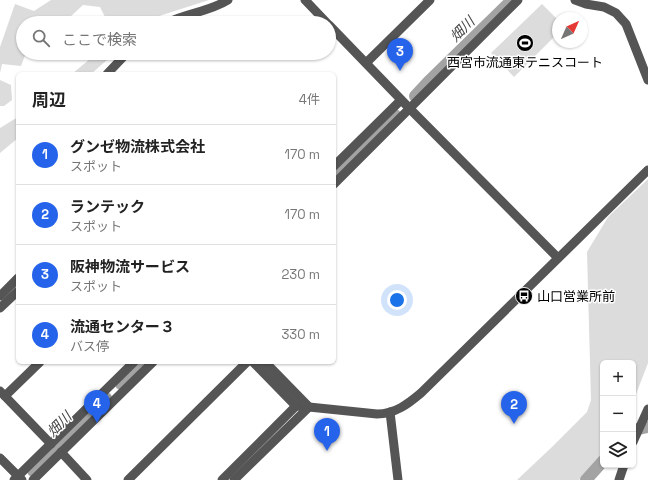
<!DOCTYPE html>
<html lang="ja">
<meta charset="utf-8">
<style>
:root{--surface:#fff;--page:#f2f2f2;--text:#222;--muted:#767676;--line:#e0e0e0;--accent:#2563eb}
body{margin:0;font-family:"Space Grotesk","Noto Sans JP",sans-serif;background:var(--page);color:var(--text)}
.controls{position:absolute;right:12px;bottom:12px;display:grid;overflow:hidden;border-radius:6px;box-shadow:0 1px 3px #0004}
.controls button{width:36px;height:36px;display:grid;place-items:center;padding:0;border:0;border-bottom:1px solid var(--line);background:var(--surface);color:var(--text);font:20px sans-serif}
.compass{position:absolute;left:552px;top:12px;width:36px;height:36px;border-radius:50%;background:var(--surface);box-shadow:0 1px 3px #0004;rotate:45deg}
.you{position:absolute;left:397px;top:300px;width:14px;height:14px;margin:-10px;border:3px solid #fff;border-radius:50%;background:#1a73e8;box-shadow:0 0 0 6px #1a73e833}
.badge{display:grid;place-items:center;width:26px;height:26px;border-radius:50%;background:var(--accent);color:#fff;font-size:13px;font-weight:700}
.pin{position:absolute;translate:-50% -33px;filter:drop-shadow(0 1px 2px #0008)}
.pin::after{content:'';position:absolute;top:21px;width:14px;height:12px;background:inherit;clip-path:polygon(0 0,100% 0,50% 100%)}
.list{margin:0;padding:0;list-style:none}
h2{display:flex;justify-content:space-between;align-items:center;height:52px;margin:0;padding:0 16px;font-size:17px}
h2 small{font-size:13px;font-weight:400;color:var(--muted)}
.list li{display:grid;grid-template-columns:26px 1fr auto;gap:12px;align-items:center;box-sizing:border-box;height:60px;padding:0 16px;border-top:1px solid var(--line)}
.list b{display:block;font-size:15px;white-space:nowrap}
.list p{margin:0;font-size:13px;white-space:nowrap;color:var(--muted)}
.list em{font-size:13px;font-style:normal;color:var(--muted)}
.icon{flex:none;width:22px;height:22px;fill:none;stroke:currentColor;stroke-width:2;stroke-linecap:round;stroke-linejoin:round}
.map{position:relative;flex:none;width:648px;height:480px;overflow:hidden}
.search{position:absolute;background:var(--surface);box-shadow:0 1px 3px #0004;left:16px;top:16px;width:320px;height:44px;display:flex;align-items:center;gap:10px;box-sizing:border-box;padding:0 14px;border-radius:22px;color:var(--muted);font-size:15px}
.panel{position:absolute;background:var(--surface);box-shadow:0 1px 3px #0004;left:16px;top:72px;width:320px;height:292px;border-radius:6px}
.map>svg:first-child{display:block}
</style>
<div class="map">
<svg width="648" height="480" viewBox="0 0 648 480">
<rect width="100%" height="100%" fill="#fff"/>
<g fill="#dcdcdc">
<polygon points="51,0 209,0 156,17 150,23 108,23 100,7 83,5 70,17 58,23 23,23 23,53 26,53 21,66 2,64 0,73 0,47 15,4 34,11"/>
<polygon points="542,4 558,20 558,33 514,77 491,53"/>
<polygon points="97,53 115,53 91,74 72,74"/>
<polygon points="0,80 11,85 12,100 4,106 0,106"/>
<polygon points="18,117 18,138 0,153 0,128"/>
<path d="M648 179V363L633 402V363H603V452C596 462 589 472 579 480H517L552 447 587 412 591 400 587 252 608 217Z"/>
</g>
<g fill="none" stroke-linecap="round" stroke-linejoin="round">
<g stroke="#a3a3a3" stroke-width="12">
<polyline points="415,96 428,82 512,0"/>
<polyline points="334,175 395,115"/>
<polyline points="121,384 144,362"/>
<polyline points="633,430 648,427"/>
<polyline points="33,471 106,398"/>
<polyline points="586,480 603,461"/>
</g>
<g stroke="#555" stroke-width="9">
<polyline points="305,0 327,23"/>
<polyline points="575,0 586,4 604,7 616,13 626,24 648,80"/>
<path d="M167 23C186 13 209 12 228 0"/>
<polyline points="329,25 414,113 558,258"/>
<polyline points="366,63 430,0"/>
<polyline points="107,74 127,53"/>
<polyline points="334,166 401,100"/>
<polyline points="334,184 518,0"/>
<polyline points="0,296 18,278"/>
<polyline points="0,308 18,291"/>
<path d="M253 362 296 406 309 407 377 414C395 414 408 404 421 393L648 170"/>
<polyline points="0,391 51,444"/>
<polyline points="5,396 40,362"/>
<polyline points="390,412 398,480"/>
<polyline points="633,442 648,409"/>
<polyline points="61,452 87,480"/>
<polyline points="0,458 22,480"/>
<polyline points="14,480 134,362"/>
<polyline points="33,480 153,362"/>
<polyline points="128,480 247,362"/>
<polyline points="222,480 296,406"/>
<polyline points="234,480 309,407 265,362"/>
<polyline points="619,480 624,465"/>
</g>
</g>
<defs>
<g id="stadium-disc" transform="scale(0.9)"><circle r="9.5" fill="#000" stroke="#fff"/><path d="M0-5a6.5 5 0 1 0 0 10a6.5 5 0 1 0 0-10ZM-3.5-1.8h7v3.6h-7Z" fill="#fff"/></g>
<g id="bus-disc" transform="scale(0.9)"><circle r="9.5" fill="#000" stroke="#fff"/><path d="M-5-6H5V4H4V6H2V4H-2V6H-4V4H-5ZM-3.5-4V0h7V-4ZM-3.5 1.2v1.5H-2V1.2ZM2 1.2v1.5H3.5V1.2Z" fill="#fff"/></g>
</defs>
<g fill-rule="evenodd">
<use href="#stadium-disc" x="525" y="43"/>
<use href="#bus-disc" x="524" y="296"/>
</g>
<g text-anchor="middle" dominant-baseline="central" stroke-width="3" stroke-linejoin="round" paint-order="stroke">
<g font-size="13" fill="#000" stroke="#fff">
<text x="525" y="62">西宮市流通東テニスコート</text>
<text x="537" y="296" text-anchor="start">山口営業所前</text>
</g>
<g font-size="14" font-style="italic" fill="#444" stroke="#fff">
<text transform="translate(462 29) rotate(-45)">畑川</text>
<text transform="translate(59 424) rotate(-45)">畑川</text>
</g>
</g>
</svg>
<div class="controls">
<button>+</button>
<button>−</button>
<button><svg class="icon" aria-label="layers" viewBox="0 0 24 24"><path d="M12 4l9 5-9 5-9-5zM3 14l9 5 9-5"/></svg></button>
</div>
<svg class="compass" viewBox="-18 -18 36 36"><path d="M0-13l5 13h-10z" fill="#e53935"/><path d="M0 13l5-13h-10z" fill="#767676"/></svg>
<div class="you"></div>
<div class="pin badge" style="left:327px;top:451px">1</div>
<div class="pin badge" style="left:514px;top:424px">2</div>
<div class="pin badge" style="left:400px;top:71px">3</div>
<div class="pin badge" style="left:97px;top:423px">4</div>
<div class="search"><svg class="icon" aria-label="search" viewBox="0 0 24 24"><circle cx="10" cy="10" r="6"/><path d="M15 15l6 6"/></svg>ここで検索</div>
<section class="panel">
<h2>周辺<small>4件</small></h2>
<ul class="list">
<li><span class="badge">1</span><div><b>グンゼ物流株式会社</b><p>スポット</p></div><em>170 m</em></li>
<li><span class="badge">2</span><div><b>ランテック</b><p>スポット</p></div><em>170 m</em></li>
<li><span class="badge">3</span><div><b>阪神物流サービス</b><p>スポット</p></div><em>230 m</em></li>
<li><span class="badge">4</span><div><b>流通センター３</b><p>バス停</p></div><em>330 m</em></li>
</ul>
</section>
</div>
